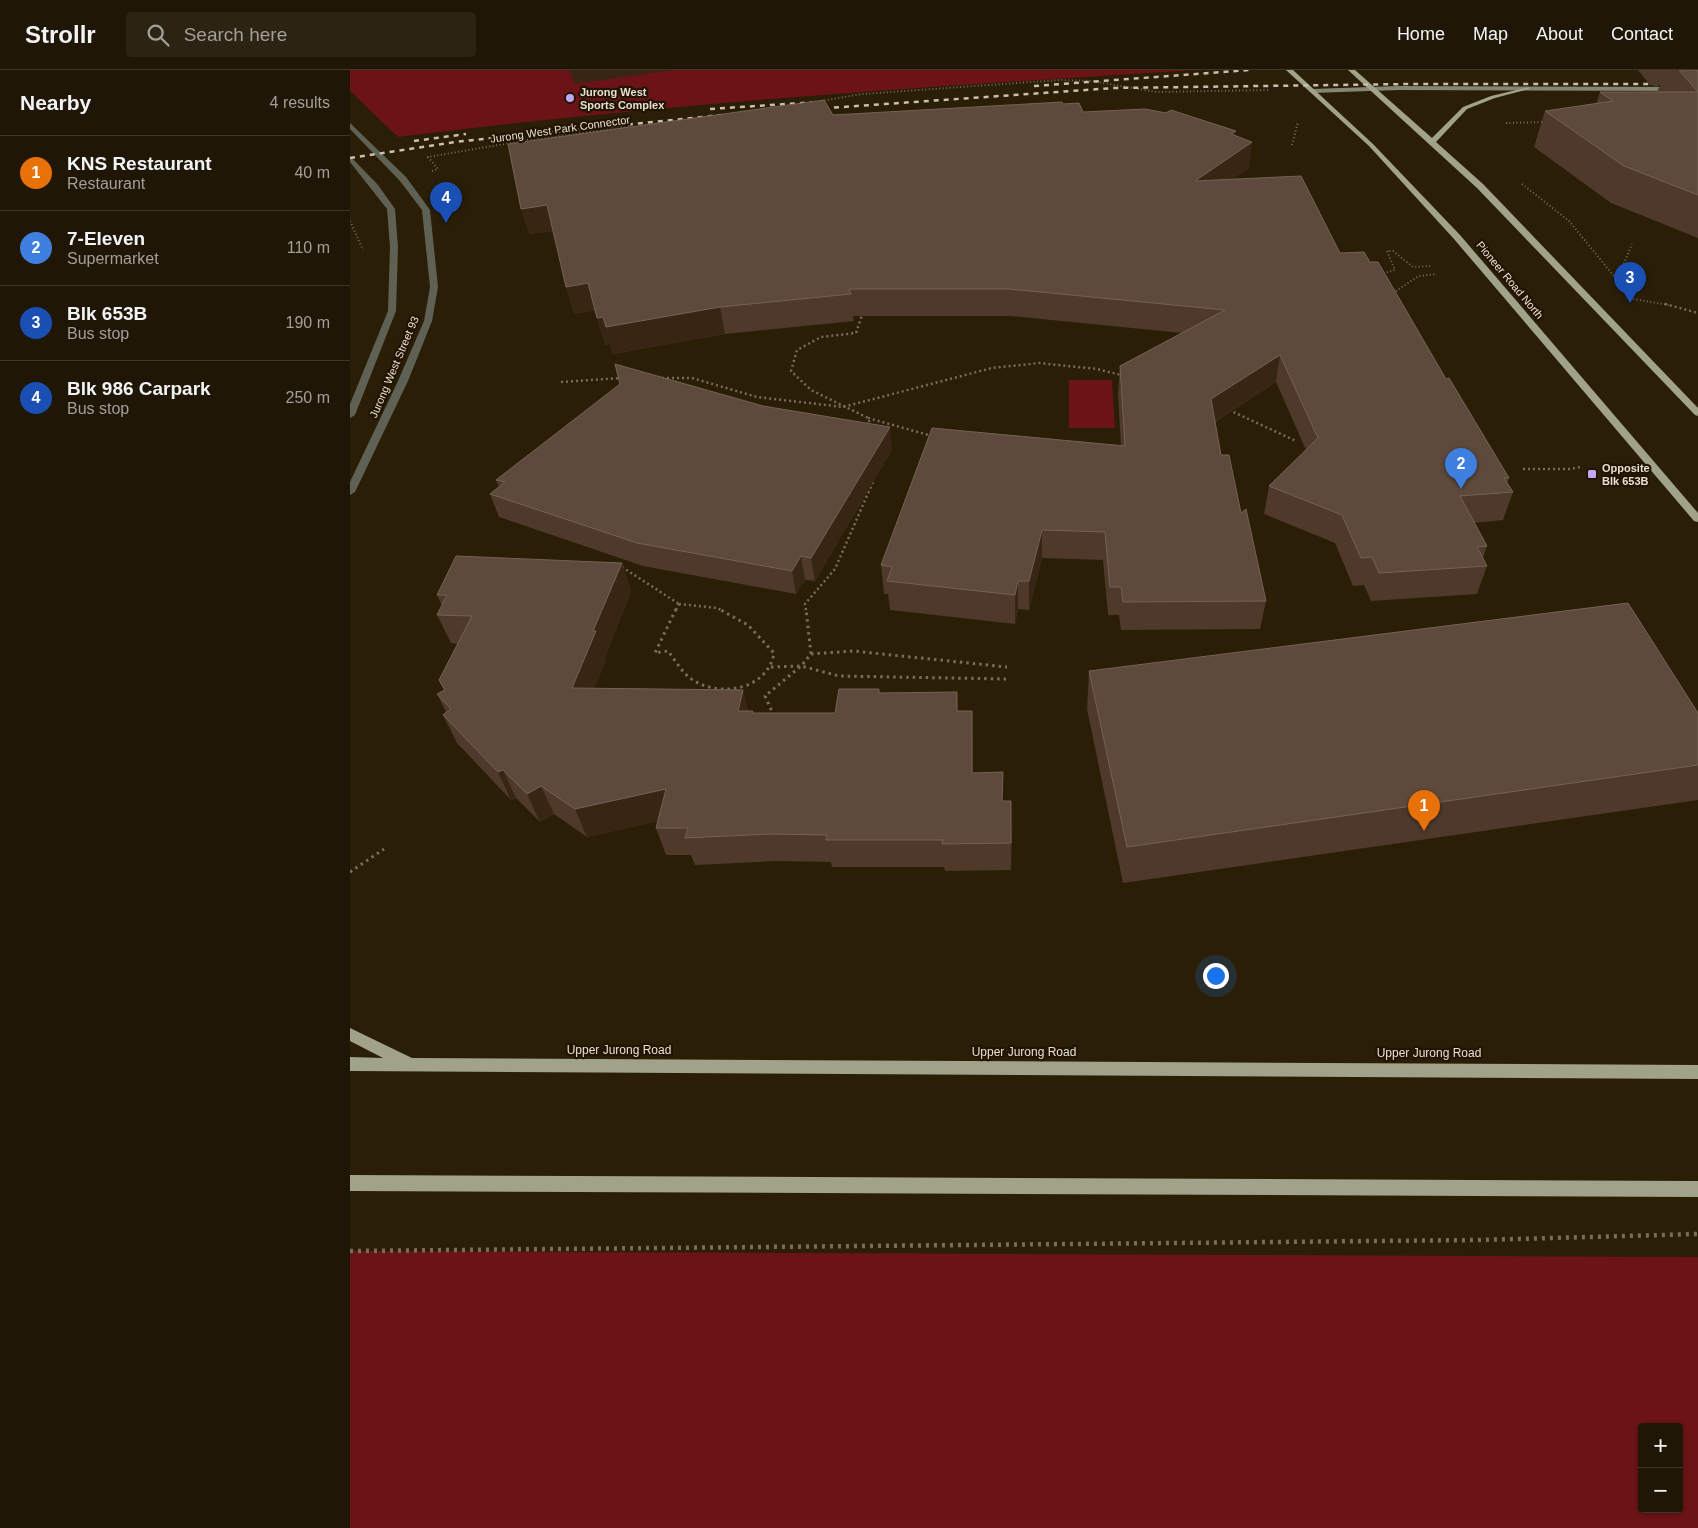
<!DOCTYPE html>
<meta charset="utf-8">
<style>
:root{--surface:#201605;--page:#2d2313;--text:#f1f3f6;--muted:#a29f9a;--line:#3d3527;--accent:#c1a8f3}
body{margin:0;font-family:Helvetica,sans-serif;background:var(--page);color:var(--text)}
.controls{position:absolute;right:15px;bottom:15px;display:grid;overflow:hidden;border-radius:5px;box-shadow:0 1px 4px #0004}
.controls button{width:45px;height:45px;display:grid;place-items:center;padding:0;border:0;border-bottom:1px solid var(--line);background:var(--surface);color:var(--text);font:25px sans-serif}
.you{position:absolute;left:865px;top:905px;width:18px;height:18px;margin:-12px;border:4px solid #fff;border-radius:50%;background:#1a73e8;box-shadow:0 0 0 8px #1a73e833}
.badge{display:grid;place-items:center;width:32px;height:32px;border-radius:50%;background:var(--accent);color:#fff;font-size:16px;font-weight:700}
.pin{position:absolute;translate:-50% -41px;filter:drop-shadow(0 1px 2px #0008)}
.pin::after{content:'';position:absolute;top:26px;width:18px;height:15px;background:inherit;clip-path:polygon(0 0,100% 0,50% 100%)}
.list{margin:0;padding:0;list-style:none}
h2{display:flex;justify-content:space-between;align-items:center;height:65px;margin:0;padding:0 20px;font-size:21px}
h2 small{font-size:16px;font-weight:400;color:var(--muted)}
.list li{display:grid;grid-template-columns:32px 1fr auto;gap:15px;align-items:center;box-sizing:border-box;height:75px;padding:0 20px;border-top:1px solid var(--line)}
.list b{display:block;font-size:19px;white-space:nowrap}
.list p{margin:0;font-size:16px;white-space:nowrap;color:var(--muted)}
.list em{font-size:16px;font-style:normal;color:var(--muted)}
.icon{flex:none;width:28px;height:28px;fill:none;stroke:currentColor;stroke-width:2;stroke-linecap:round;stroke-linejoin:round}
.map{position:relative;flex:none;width:1348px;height:1458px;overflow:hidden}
header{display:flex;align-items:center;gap:30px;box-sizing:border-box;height:70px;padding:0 25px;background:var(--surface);border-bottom:1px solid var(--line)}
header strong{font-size:24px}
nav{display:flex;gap:28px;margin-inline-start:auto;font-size:18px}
.search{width:350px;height:45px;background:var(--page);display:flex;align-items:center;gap:12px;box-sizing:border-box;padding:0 18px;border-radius:5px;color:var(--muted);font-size:19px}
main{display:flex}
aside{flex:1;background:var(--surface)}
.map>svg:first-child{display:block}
</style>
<header>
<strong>Strollr</strong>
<div class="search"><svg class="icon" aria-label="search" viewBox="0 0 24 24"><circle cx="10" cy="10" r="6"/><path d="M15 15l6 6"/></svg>Search here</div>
<nav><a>Home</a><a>Map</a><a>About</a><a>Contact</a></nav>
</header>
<main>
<aside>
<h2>Nearby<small>4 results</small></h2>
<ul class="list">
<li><span class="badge" style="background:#e8710a">1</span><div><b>KNS Restaurant</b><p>Restaurant</p></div><em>40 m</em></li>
<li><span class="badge" style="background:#3f7fe0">2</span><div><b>7-Eleven</b><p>Supermarket</p></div><em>110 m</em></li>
<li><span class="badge" style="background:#1a4fb4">3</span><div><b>Blk 653B</b><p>Bus stop</p></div><em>190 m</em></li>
<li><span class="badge" style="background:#1a4fb4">4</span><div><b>Blk 986 Carpark</b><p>Bus stop</p></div><em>250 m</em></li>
</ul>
</aside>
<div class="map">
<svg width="1348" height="1458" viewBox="0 0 1348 1458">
<rect width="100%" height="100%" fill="#2a1e07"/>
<g fill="#6b1316" fill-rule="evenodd">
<path d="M0 0H845C579 17 313 33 48 67L0 21Z"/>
<polygon points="719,310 762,310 765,358 719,358"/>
<path d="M0 1181 1348 1187V1458H0ZM1292 1357H1329V1439H1292Z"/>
</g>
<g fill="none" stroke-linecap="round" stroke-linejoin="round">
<g stroke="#776d5a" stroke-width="2" stroke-dasharray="1 2.5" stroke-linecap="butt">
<polyline points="471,31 512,24 710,10 741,11 807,22 918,20"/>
<polyline points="1156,53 1195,52"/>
<polyline points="942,75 948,52"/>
<polyline points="82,101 88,99 78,87 183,69 280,57"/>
<polyline points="1172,114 1219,151 1281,227"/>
<polyline points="0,151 13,180"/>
<polyline points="1030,204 1045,200 1037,181 1043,181 1063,197 1081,196"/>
<polyline points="1267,210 1282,174"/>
<polyline points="1043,223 1069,206 1087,204"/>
<polyline points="1283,229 1319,235"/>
</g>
<g stroke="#776d5a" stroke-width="2.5" stroke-dasharray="2 3" stroke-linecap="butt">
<polyline points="1315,234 1348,243"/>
<polyline points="513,242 506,263 471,267 447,280 441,301 461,320 518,348 521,357"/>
<polyline points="312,308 342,308 407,327 493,337 642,298 689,293 747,299 771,305"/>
<polyline points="211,312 271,308"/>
<polyline points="879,340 946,371"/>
<polyline points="518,348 582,366"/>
<polyline points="1173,399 1221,399 1230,397"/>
<polyline points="272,497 329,534"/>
<polyline points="329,534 367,538 371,540"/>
<polyline points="326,540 329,534"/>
<polyline points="456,540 455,534 485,499 523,412"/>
</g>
<g stroke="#776d5a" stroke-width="3" stroke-dasharray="2.5 4" stroke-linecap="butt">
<path d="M326 539 305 583 318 581C325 590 331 601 340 608 368 629 418 620 424 583L398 555 369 539"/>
<polyline points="461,584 503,581 657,597"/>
<polyline points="421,597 451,596 489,606 656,609"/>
<polyline points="424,646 415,626 451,596 461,584 456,539"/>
<polyline points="0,802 34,779"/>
</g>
<polyline stroke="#776d5a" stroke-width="4.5" stroke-dasharray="3 5" stroke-linecap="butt" points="0,1181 1129,1170 1348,1164"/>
<g fill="#606155" fill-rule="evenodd">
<polygon points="0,53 56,107 80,140 88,217 82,251 58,311 5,422 0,425 0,412 48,311 74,251 80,217 72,140 50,111 0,59"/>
<polygon points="0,86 28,115 45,139 48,177 46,241 5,345 0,348 0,334 38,241 40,177 37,139 0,92"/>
</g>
<polygon fill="#848573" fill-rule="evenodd" points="1049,16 1348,17 1348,21 1049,20 962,23 959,21 962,19"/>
<g fill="#a0a289" fill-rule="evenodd">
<polygon points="936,0 943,0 1023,74 1110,165 1348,443 1348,452 1344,451 1104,169 1019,76"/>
<polygon points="998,0 1005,0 1082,68 1113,37 1141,26 1179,17 1179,19 1145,28 1117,39 1086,72 1133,114 1348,338 1348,346 1345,345 1127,118"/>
<polygon points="0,958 62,988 1348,995 1348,1009 0,1001 0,987 33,988 0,971"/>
<polygon points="0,1105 1348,1111 1348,1127 0,1121"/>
</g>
<g stroke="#c8bfb1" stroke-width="2.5" stroke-dasharray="5 5" stroke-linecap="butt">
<polyline points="684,16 900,0"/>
<polyline points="360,39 467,32"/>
<polyline points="464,39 764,18 1058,14 1313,14"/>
<polyline points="64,71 116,64"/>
<polyline points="0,88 105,72 371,45"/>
</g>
</g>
<g fill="#4e392b">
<polygon points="1288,0 1348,0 1348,168 1261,133 1184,77 1195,41 1246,34 1250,22 1307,22 1310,15 1300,15"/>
<polygon points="713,34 733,42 886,61 885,66 899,98 882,109 990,183 1020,192 1096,309 1159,408 1157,413 1163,422 1153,450 1124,453 1137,476 1133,488 1137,496 1127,524 1021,531 1014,515 1003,516 985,473 914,444 919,416 956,380 926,312 865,352 871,385 891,443 916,531 910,559 771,560 769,545 758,545 753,490 692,488 679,540 668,539 665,554 540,540 538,524 534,524 531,495 771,376 768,324 770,296 832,263 660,246 503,246 504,251 375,264 263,284 260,274 255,275 245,240 224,244 216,217 203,161 179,164 483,45"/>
<polygon points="542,380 465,511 455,510 446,524 293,496 149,447 140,424 149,417 146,410"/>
<polygon points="272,493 281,522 255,587 256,590 244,618 393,620 398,641 403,643 485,643 530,623 608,641 623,670 623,703 653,731 662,758 661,800 595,801 594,797 482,797 481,792 427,791 345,795 341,785 316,785 306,758 308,751 237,767 204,744 190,752 166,728 161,730 107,673 93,645 96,642 87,624 94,620 89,610 108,574 101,573 87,545 92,536 87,525"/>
<polygon points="739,601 1348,643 1348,730 773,813 737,639"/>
</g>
<g fill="#382615">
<polygon points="220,0 323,0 224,14"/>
<polygon points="886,61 883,85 902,72 899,98 842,137 845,111 881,64"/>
<polygon points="197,135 205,161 179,164 171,139"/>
<polygon points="238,213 245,240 224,244 216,217"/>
<polygon points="370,237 375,264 263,284 260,274 255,275 247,248"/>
<polygon points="930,285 926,312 858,356 861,329"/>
<polygon points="540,357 542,380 465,511 461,488"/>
<polygon points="692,460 692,488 679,540 679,511"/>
<polygon points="451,486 455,510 446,524 442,501"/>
<polygon points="272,493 281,522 255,587 256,590 233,647 222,618 243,561"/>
<polygon points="668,511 668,539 665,554 665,525"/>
<polygon points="393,620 400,648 388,641"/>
<polygon points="622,641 623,670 623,731 622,703"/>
<polygon points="153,700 166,728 161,730 148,702"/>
<polygon points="191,716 204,744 190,752 177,724"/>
<polygon points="316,719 326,747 237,767 225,739"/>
<polygon points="661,731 662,758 661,800"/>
</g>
<g fill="#5e4a3d" stroke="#746254">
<polygon points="1329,0 1348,0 1348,22"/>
<polygon points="1250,22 1348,22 1348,125 1274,96 1195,41 1263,31"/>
<polygon points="474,30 483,45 712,32 713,34 729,33 733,42 795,39 816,43 821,40 886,61 881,64 902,72 845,111 951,106 990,183 1014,182 1020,192 1028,192 1096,309 1099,308 1159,408 1154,408 1163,422 1110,426 1137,476 1127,477 1137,496 1029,503 1022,487 1011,488 992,445 919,416 968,368 930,285 861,329 871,385 879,385 891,443 896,439 916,531 773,532 771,517 760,517 755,462 692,460 679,511 668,511 665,525 537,511 542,497 531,495 582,358 775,376 770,296 875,240 659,219 499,219 501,224 370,237 256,257 253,247 247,248 238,213 216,217 197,135 171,139 158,74"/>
<polygon points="265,294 413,336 540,357 461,488 451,486 442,501 287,473 140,424 155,412 146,410 270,314"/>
<polygon points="106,486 272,493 243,561 246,561 222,618 393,620 388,641 403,641 402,643 485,643 489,619 529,619 529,623 607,622 607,641 622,641 622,703 653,702 652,731 661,731 661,773 592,774 593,770 476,770 477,765 420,764 335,768 338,758 306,758 316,719 225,739 191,716 177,724 153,700 148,702 93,645 101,639 87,624 95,620 89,610 122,546 87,545 97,525 87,525"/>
<polygon points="1278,533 1348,643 1348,695 777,777 739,601"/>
</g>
<g fill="#c1a8f3" stroke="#211501" stroke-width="2">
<circle cx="220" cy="28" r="5"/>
<rect x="1237" y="399" width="10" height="10" rx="2.5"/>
</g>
<g text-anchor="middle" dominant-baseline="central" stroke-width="4.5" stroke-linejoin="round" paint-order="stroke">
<g font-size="11" font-weight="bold" fill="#e7dfd2" stroke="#211501" text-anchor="start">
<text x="230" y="22">Jurong West<tspan x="230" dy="13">Sports Complex</tspan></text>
<text x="1252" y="398">Opposite<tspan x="1252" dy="13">Blk 653B</tspan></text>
</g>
<g font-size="11" fill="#e7dfd2" stroke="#211501">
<text transform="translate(210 59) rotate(-8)">Jurong West Park Connector</text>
<text transform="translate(1160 210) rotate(50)">Pioneer Road North</text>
<text transform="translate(44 297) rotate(-67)">Jurong West Street 93</text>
</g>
<g font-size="12" fill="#e7dfd2" stroke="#211501">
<text x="269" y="980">Upper Jurong Road</text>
<text x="674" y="982">Upper Jurong Road</text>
<text x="1079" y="983">Upper Jurong Road</text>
</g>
</g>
</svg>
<div class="controls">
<button>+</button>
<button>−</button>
</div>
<div class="you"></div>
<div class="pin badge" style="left:1074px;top:761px;background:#e8710a">1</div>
<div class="pin badge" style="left:1111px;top:419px;background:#3f7fe0">2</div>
<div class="pin badge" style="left:1280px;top:233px;background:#1a4fb4">3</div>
<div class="pin badge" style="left:96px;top:153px;background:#1a4fb4">4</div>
</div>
</main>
